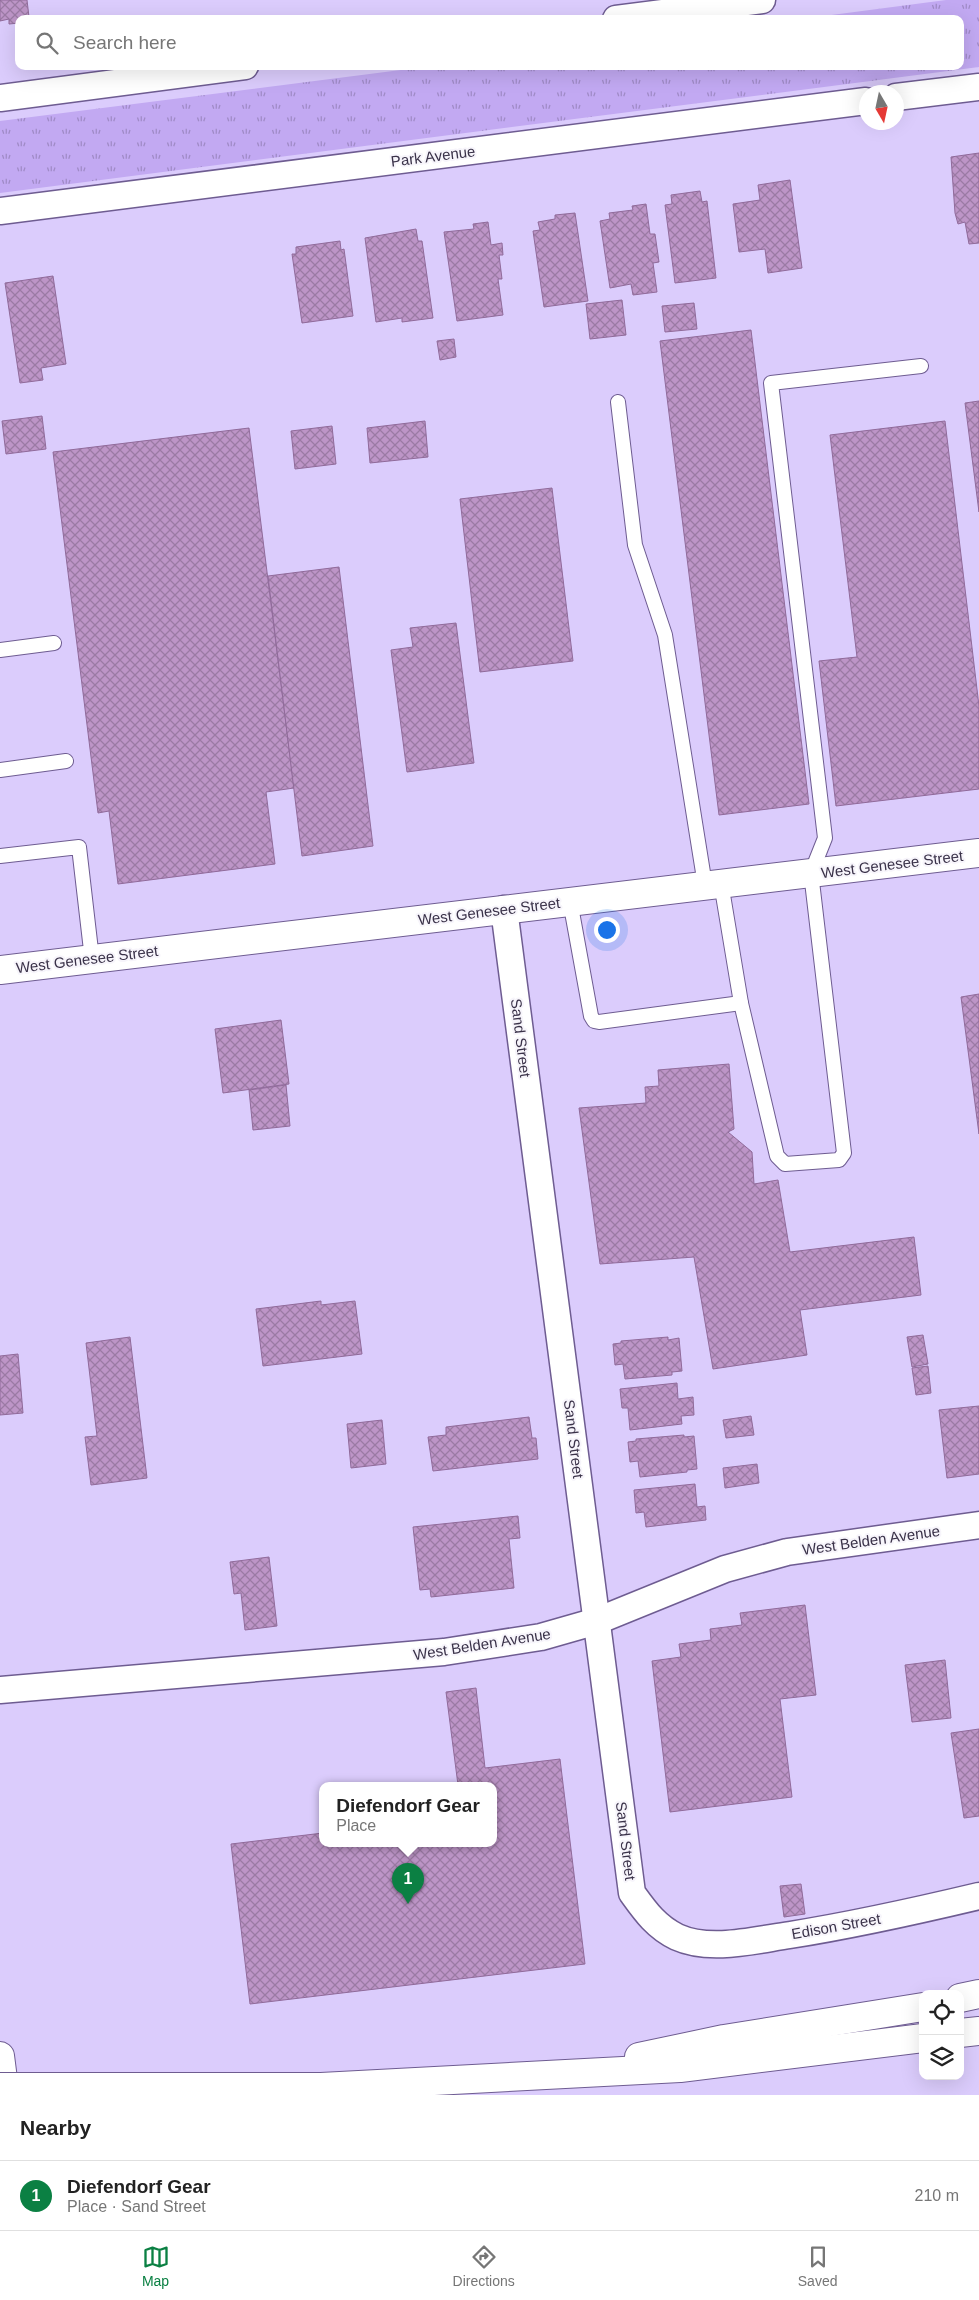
<!DOCTYPE html>
<meta charset="utf-8">
<style>
:root{--surface:#fff;--page:#f2f2f2;--text:#222;--muted:#767676;--line:#e0e0e0;--accent:#0b8043}
body{margin:0;font-family:Arial,sans-serif;background:var(--page);color:var(--text)}
.controls{position:absolute;right:15px;bottom:15px;display:grid;overflow:hidden;border-radius:10px;box-shadow:0 5px 20px #0002}
.controls button{width:45px;height:45px;display:grid;place-items:center;padding:0;border:0;border-bottom:1px solid var(--line);background:var(--surface);color:var(--text);font:25px sans-serif}
.compass{position:absolute;left:859px;top:85px;width:45px;height:45px;border-radius:50%;background:var(--surface);box-shadow:0 5px 20px #0002;rotate:171deg}
.you{position:absolute;left:606px;top:929px;width:18px;height:18px;margin:-12px;border:4px solid #fff;border-radius:50%;background:#1a73e8;box-shadow:0 0 0 8px #1a73e833}
.badge{display:grid;place-items:center;width:32px;height:32px;border-radius:50%;background:var(--accent);color:#fff;font-size:16px;font-weight:700}
.pin{position:absolute;translate:-50% -41px;filter:drop-shadow(0 1px 2px #0008)}
.pin::after{content:'';position:absolute;top:26px;width:18px;height:15px;background:inherit;clip-path:polygon(0 0,100% 0,50% 100%)}
.popup{position:absolute;left:319px;top:1782px;width:178px;height:65px;box-sizing:border-box;display:grid;place-content:center;border-radius:10px;background:var(--surface);filter:drop-shadow(0 1px 4px #0005);font-size:16px;white-space:nowrap;color:var(--muted)}
.popup b{font-size:19px;color:var(--text)}
.popup::after{content:'';position:absolute;left:50%;top:100%;margin-left:-10px;border:10px solid transparent;border-top-color:var(--surface)}
.list{margin:0;padding:0;list-style:none}
h2{display:flex;justify-content:space-between;align-items:center;height:65px;margin:0;padding:0 20px;font-size:21px}
h2 small{font-size:16px;font-weight:400;color:var(--muted)}
.list li{display:grid;grid-template-columns:32px 1fr auto;gap:15px;align-items:center;box-sizing:border-box;height:70px;padding:0 20px;border-top:1px solid var(--line)}
.list b{display:block;font-size:19px;white-space:nowrap}
.list p{margin:0;font-size:16px;white-space:nowrap;color:var(--muted)}
.list em{font-size:16px;font-style:normal;color:var(--muted)}
.icon{flex:none;width:28px;height:28px;fill:none;stroke:currentColor;stroke-width:2;stroke-linecap:round;stroke-linejoin:round}
.map{position:relative;flex:none;width:979px;height:2095px;overflow:hidden}
.search{position:absolute;background:var(--surface);box-shadow:0 5px 20px #0002;left:15px;right:15px;top:15px;height:55px;display:flex;align-items:center;gap:12px;box-sizing:border-box;padding:0 18px;border-radius:10px;color:var(--muted);font-size:19px}
.sheet{height:135px;background:var(--surface)}
nav{display:flex;justify-content:space-around;align-items:center;box-sizing:border-box;height:70px;border-top:1px solid var(--line);background:var(--surface);font-size:14px;color:var(--muted)}
nav a{display:grid;justify-items:center;gap:2px}
nav .on{color:var(--accent)}
.map>svg:first-child{display:block}
</style>
<div class="map">
<svg width="979" height="2095" viewBox="0 0 979 2095">
<defs>
<pattern id="grass-tufts" width="24" height="20" patternUnits="userSpaceOnUse" patternTransform="scale(1.25)"><rect width="24" height="20" fill="#c2a9f2"/><path d="M3 7l-1-3M5 7V3M7 7l1-3M15 17l-1-3M17 17v-4M19 17l1-3" fill="none" stroke="#9f8ac6"/></pattern>
<pattern id="building-cross-hatch" width="8" height="8" patternUnits="userSpaceOnUse" patternTransform="scale(1.25)"><rect width="8" height="8" fill="#bd95c7"/><path d="M0 0l8 8M0 8l8-8" fill="none" stroke="#9b7aa4"/></pattern>
</defs>
<rect width="100%" height="100%" fill="#dbccfc"/>
<polygon fill="url(#grass-tufts)" points="946,0 979,0 979,67 0,193 0,121 432,66 960,66 960,19 801,19"/>
<g fill="url(#building-cross-hatch)" stroke="#906a9a">
<polygon points="0,0 27,0 29,17 19,18 19,23 9,24 9,19 0,21"/>
<polygon points="979,153 979,243 969,244 965,222 958,224 955,213 951,157"/>
<polygon points="790,180 802,268 768,273 765,249 739,252 733,204 760,200 758,185"/>
<polygon points="700,191 702,202 707,201 716,278 675,283 665,205 672,204 671,195"/>
<polygon points="646,204 650,234 655,234 659,262 653,263 657,292 633,295 631,284 610,288 600,221 610,219 609,213 633,210 632,206"/>
<polygon points="575,213 588,301 544,307 533,231 540,230 538,222 555,219 555,215"/>
<polygon points="488,222 491,245 502,243 503,255 499,255 502,279 498,279 503,315 457,321 444,232 474,229 473,224"/>
<polygon points="416,229 418,241 422,241 433,318 402,322 402,318 376,322 365,238"/>
<polygon points="340,241 341,250 344,249 353,316 302,323 292,254 296,254 296,247"/>
<polygon points="53,276 66,364 41,368 43,380 20,383 5,283"/>
<polygon points="622,300 626,335 590,339 586,304"/>
<polygon points="694,303 697,329 665,332 662,306"/>
<polygon points="751,330 809,804 719,815 660,341"/>
<polygon points="454,339 456,357 440,360 437,341"/>
<polygon points="979,401 979,512 965,403"/>
<polygon points="42,416 46,449 6,454 2,421"/>
<polygon points="425,421 428,457 370,463 367,428"/>
<polygon points="945,421 979,706 979,789 836,806 819,661 857,657 830,435"/>
<polygon points="332,426 336,464 295,469 291,431"/>
<polygon points="249,428 294,788 266,792 275,864 118,884 109,811 98,813 53,452"/>
<polygon points="552,488 573,661 480,672 460,499"/>
<polygon points="339,567 373,846 302,856 268,576"/>
<polygon points="456,623 474,763 407,772 391,650 413,647 410,628"/>
<polygon points="979,994 979,1134 961,997"/>
<polygon points="281,1020 289,1084 223,1093 215,1029"/>
<polygon points="729,1064 734,1129 728,1132 752,1152 754,1184 778,1180 790,1252 914,1237 921,1295 800,1310 807,1355 713,1369 694,1257 600,1264 579,1108 646,1103 645,1087 659,1086 658,1070"/>
<polygon points="286,1085 290,1126 253,1130 249,1090"/>
<polygon points="321,1301 321,1305 355,1301 362,1354 263,1366 256,1309"/>
<polygon points="923,1335 928,1364 912,1367 907,1337"/>
<polygon points="130,1337 147,1478 91,1485 85,1437 97,1436 86,1343"/>
<polygon points="668,1337 668,1340 679,1338 682,1371 672,1372 672,1375 625,1379 623,1364 615,1365 613,1344 621,1343 621,1341"/>
<polygon points="18,1354 23,1413 0,1415 0,1356"/>
<polygon points="928,1366 931,1393 916,1395 912,1368"/>
<polygon points="677,1383 678,1399 693,1397 694,1415 681,1416 682,1424 630,1430 628,1408 622,1408 620,1389"/>
<polygon points="979,1406 979,1474 947,1478 939,1410"/>
<polygon points="751,1416 754,1435 726,1438 723,1420"/>
<polygon points="529,1417 532,1438 536,1438 538,1459 433,1471 428,1437 446,1435 446,1427"/>
<polygon points="382,1420 386,1464 351,1468 347,1424"/>
<polygon points="684,1435 684,1437 694,1436 697,1469 687,1470 687,1472 640,1477 638,1461 630,1462 628,1442 636,1441 636,1439"/>
<polygon points="757,1464 759,1483 725,1488 723,1468"/>
<polygon points="695,1484 697,1507 705,1506 706,1520 646,1527 644,1512 636,1513 634,1490"/>
<polygon points="518,1516 520,1538 509,1539 514,1588 431,1597 430,1589 420,1590 413,1527"/>
<polygon points="269,1557 277,1626 245,1630 241,1593 234,1594 230,1562"/>
<polygon points="805,1605 816,1695 780,1699 792,1797 670,1812 652,1661 681,1657 679,1644 711,1640 710,1629 742,1625 740,1613"/>
<polygon points="945,1660 951,1718 912,1722 905,1665"/>
<polygon points="476,1688 485,1768 560,1759 585,1964 250,2004 231,1844 323,1833 323,1843 493,1843 493,1785 458,1785 446,1692"/>
<polygon points="979,1729 979,1816 964,1818 951,1733"/>
<polygon points="801,1884 805,1914 784,1917 780,1886"/>
</g>
<g fill="none" stroke-linecap="round" stroke-linejoin="round">
<g stroke="#6e5c91" stroke-width="16">
<g id="service">
<polyline points="618,402 635,545 665,635 705,885"/>
<polyline points="0,650 54,643"/>
<polyline points="0,770 66,761"/>
<polyline points="0,856 79,847 92,959"/>
<polyline points="570,901 591,1016 594,1021 599,1022 741,1003 721,883"/>
<polyline points="741,1003 777,1156 785,1164 839,1160 844,1153 811,873 825,838 771,383 921,366"/>
</g>
</g>
<g stroke="#6e5c91" stroke-width="29">
<g id="minor">
<polyline points="616,19 762,0"/>
<polyline points="896,97 979,87"/>
<polyline points="0,98 245,66"/>
<polyline points="0,211 866,101"/>
<path d="M504 909 632 1893C645 1911 656 1927 677 1937 710 1952 755 1940 790 1935 853 1925 916 1911 979 1896"/>
<polyline points="0,1690 444,1652 541,1637 597,1621 725,1569 787,1552 979,1525"/>
</g>
</g>
<g stroke="#6e5c91" stroke-width="30">
<polyline id="tertiary" points="0,2056 5,2095"/>
</g>
<g stroke="#6e5c91" stroke-width="30">
<polyline id="primary" points="0,970 979,853"/>
</g>
<g stroke="#6e5c91" stroke-width="30">
<g id="motorway">
<polyline points="960,1998 979,1994"/>
<polyline points="960,2033 979,2031"/>
<polyline points="639,2057 724,2039 923,2007"/>
<polyline points="58,2087 321,2087 680,2068 923,2038"/>
</g>
</g>
<use href="#service" stroke="#fff" stroke-width="14"/>
<use href="#minor" stroke="#fff" stroke-width="26"/>
<use href="#tertiary" stroke="#fff" stroke-width="28"/>
<use href="#primary" stroke="#fff" stroke-width="28"/>
<use href="#motorway" stroke="#fff" stroke-width="28"/>
<g stroke="#6e5c91" stroke-width="30" stroke-linecap="butt">
<polyline id="motorway-bridge" points="0,2087 58,2087"/>
</g>
<use href="#motorway-bridge" stroke="#fff" stroke-width="28"/>
</g>
<g text-anchor="middle" dominant-baseline="central" stroke-width="4" stroke-linejoin="round" paint-order="stroke">
<g font-size="15" fill="#3a3249" stroke="#f7f5fb">
<text transform="translate(433 156) rotate(-7)">Park Avenue</text>
<text transform="translate(892 864) rotate(-7)">West Genesee Street</text>
<text transform="translate(489 911) rotate(-7)">West Genesee Street</text>
<text transform="translate(87 959) rotate(-7)">West Genesee Street</text>
<text transform="translate(521 1038) rotate(83)">Sand Street</text>
<text transform="translate(574 1439) rotate(83)">Sand Street</text>
<text transform="translate(871 1540) rotate(-8)">West Belden Avenue</text>
<text transform="translate(482 1644) rotate(-9)">West Belden Avenue</text>
<text transform="translate(626 1841) rotate(83)">Sand Street</text>
<text transform="translate(836 1926) rotate(-10)">Edison Street</text>
</g>
</g>
</svg>
<div class="controls">
<button><svg class="icon" aria-label="locate" viewBox="0 0 24 24"><circle cx="12" cy="12" r="6"/><path d="M12 2v4M12 18v4M2 12h4M18 12h4"/></svg></button>
<button><svg class="icon" aria-label="layers" viewBox="0 0 24 24"><path d="M12 4l9 5-9 5-9-5zM3 14l9 5 9-5"/></svg></button>
</div>
<svg class="compass" viewBox="-18 -18 36 36"><path d="M0-13l5 13h-10z" fill="#e53935"/><path d="M0 13l5-13h-10z" fill="#767676"/></svg>
<div class="you"></div>
<div class="pin badge" style="left:408px;top:1904px">1</div>
<div class="popup"><b>Diefendorf Gear</b>Place</div>
<div class="search"><svg class="icon" aria-label="search" viewBox="0 0 24 24"><circle cx="10" cy="10" r="6"/><path d="M15 15l6 6"/></svg>Search here</div>
</div>
<section class="sheet">
<h2>Nearby<small></small></h2>
<ul class="list">
<li><span class="badge">1</span><div><b>Diefendorf Gear</b><p>Place · Sand Street</p></div><em>210 m</em></li>
</ul>
</section>
<nav>
<a class="on"><svg class="icon" aria-label="map" viewBox="0 0 24 24"><path d="M3 6l6-2 6 2 6-2v14l-6 2-6-2-6 2zM9 4v14M15 6v14"/></svg>Map</a>
<a><svg class="icon" aria-label="directions" viewBox="0 0 24 24"><path d="M12 3l9 9-9 9-9-9zM9 14v-3h6M13 9l2 2-2 2"/></svg>Directions</a>
<a><svg class="icon" aria-label="saved" viewBox="0 0 24 24"><path d="M7 4h10v16l-5-4-5 4z"/></svg>Saved</a>
</nav>
